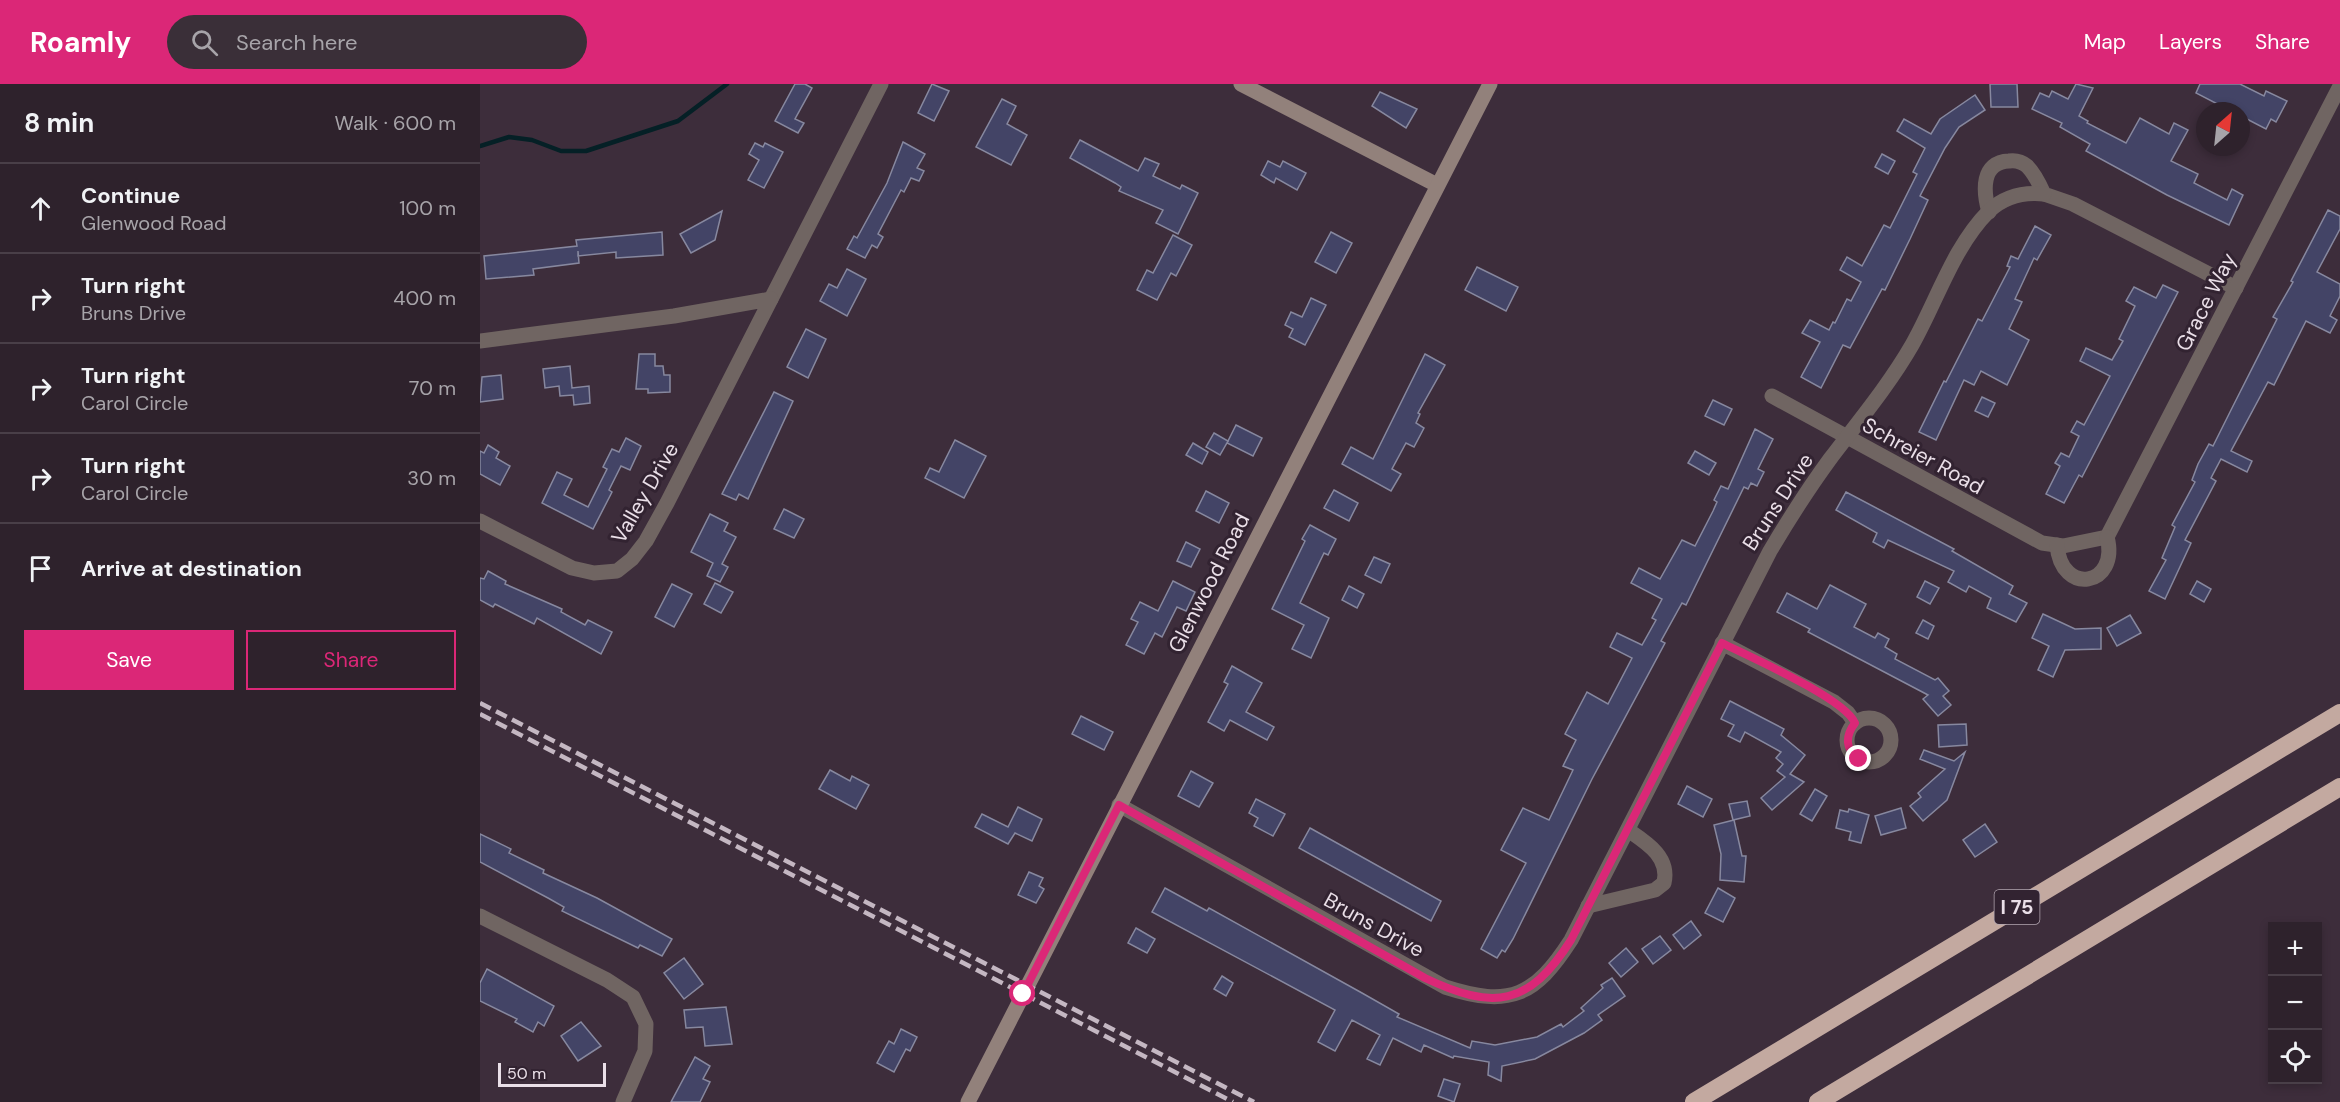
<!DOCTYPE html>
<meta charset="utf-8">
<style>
:root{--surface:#2e222c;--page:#3a2f38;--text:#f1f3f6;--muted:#a7a4a9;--line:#493f48;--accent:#db2777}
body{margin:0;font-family:"DM Sans",sans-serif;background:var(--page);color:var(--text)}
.controls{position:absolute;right:18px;bottom:18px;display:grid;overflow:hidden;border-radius:0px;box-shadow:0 3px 9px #0003}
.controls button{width:54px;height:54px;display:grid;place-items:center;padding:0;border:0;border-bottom:2px solid var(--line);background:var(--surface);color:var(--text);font:30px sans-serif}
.compass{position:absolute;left:1716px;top:18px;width:54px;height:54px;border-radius:50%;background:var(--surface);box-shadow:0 3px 9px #0003;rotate:27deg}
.scale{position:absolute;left:18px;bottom:15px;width:108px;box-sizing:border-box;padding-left:6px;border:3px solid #eadfe8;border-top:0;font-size:16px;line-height:21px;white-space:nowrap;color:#eadfe8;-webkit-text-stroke:4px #322331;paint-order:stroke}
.stop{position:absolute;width:18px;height:18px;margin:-14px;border:4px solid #db2777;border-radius:50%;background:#fff}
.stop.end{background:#db2777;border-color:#fff;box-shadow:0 2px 6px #0008}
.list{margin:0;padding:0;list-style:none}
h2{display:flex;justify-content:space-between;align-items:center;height:78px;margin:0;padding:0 24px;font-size:26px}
h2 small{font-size:20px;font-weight:400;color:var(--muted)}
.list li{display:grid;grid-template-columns:39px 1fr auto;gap:18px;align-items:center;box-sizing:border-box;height:90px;padding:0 24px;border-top:2px solid var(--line)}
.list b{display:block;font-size:22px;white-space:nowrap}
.list p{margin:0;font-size:20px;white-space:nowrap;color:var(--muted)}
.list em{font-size:20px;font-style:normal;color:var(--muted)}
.actions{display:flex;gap:12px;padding:18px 24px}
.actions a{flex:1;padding:14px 0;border:2px solid var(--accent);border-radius:0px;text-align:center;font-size:21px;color:var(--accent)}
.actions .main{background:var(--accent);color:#fff}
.icon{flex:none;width:33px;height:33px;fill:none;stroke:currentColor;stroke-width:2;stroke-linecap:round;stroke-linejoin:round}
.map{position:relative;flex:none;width:1860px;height:1018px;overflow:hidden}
header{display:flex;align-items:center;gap:36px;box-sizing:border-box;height:84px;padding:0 30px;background:var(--accent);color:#fff}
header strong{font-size:28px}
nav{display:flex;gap:33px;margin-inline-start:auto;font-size:21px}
.search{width:420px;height:54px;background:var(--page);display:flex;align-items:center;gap:15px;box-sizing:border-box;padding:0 21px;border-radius:33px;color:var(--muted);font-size:22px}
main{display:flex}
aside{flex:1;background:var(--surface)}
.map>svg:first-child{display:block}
</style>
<header>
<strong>Roamly</strong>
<div class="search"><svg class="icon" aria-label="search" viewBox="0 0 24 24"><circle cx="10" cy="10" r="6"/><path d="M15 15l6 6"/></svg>Search here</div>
<nav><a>Map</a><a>Layers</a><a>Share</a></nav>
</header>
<main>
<aside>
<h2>8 min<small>Walk · 600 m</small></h2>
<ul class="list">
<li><svg class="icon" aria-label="ahead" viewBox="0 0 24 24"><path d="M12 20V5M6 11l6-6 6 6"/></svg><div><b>Continue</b><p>Glenwood Road</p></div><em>100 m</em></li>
<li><svg class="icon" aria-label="right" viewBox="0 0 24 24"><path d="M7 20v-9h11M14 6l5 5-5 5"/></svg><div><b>Turn right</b><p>Bruns Drive</p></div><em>400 m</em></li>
<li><svg class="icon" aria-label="right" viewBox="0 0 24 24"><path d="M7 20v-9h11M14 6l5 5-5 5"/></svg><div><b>Turn right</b><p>Carol Circle</p></div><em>70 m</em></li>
<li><svg class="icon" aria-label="right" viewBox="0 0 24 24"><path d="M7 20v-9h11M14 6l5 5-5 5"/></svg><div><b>Turn right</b><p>Carol Circle</p></div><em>30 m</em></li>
<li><svg class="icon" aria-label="arrive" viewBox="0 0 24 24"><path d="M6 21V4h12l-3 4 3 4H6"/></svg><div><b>Arrive at destination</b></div></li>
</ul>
<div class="actions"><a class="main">Save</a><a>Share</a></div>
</aside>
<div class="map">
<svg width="1860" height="1018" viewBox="0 0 1860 1018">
<rect width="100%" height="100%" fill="#3d2d3b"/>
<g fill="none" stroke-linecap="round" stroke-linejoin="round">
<polyline stroke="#052026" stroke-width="4.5" points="0,62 29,53 52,56 81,67 106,67 198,37 247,0"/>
</g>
<g fill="#434466" stroke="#87889f" stroke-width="1.5">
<polygon points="315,0 325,0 332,4 315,35 324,39 318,49 295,37"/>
<polygon points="452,0 469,7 454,37 438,29"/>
<polygon points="1510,0 1537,0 1538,23 1511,23"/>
<polygon points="1596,0 1613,4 1599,32 1608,37 1607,39 1646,59 1660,34 1689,50 1694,39 1708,46 1691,77 1718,90 1714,99 1747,116 1752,105 1763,111 1749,141 1687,111 1606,67 1610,60 1580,43 1582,39 1552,25 1560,9 1569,13 1572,7 1588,15"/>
<polygon points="1720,0 1760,0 1784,12 1786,7 1807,17 1796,38 1791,35 1786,45 1761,32 1761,27 1749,26 1716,9"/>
<polygon points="900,8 937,25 926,44 892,22"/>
<polygon points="1495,11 1505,26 1479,43 1465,64 1440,112 1448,116 1430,155 1405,206 1402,205 1370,264 1363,261 1341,304 1321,293 1340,258 1322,249 1330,236 1349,246 1353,238 1355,239 1367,215 1371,217 1381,198 1360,186 1367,173 1382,182 1404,141 1410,144 1437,90 1433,88 1445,64 1417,47 1424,35 1451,50 1460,35"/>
<polygon points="522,15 536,22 527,40 547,51 531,81 496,63"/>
<polygon points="600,56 658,87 665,74 679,80 673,92 700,105 702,101 718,109 698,150 676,139 683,126 639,107 641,103 635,99 590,74"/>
<polygon points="423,58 445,70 437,84 444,87 439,97 431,94 424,108 421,106 398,150 403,153 397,164 392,161 385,174 367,165 374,152 377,154 407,99"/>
<polygon points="275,59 283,63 285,59 303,68 284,104 268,96 279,76 269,70"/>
<polygon points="1402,70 1415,77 1408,90 1395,83"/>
<polygon points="788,77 800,83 803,77 826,89 817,106 796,94 794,99 781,91"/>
<polygon points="1848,126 1860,132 1860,145 1837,188 1860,200 1860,212 1850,232 1857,236 1850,249 1826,237 1794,301 1788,298 1751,367 1772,377 1767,388 1741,375 1731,394 1736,397 1705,456 1711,459 1685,515 1669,507 1686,476 1682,474 1695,443 1692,441 1715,398 1712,396 1718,380 1729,360 1733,362 1752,324 1797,235 1793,233 1813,198 1811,197"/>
<polygon points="242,127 235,156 211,169 200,150"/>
<polygon points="1555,142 1571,151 1557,176 1554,174 1535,215 1542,218 1529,245 1549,256 1527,301 1501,287 1494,301 1484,296 1456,356 1439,348 1464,297 1466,298 1498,235 1502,237 1530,183 1527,182 1531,172 1538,175"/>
<polygon points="182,148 183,171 136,174 136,168 98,172 98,167 99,179 53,185 54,191 6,195 4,172 97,162 96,156"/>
<polygon points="851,148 872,159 856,189 835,178"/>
<polygon points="693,151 712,161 696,192 691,189 677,216 657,206 667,186 673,189"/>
<polygon points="997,183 1038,203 1026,227 985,206"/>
<polygon points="367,185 386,195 367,232 340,217 349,200 357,204"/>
<polygon points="1683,201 1698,208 1602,393 1599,391 1584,419 1566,410 1580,382 1575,379 1581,369 1589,373 1599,352 1591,348 1597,337 1604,341 1630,292 1600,277 1606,264 1632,276 1643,257 1639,255 1655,222 1646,217 1654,203 1676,214"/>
<polygon points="831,214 846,221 825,261 809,253 813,245 805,241 811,228 822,233"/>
<polygon points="326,245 346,255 328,294 307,283"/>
<polygon points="159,270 175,270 175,282 183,282 184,291 190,291 190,308 168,309 168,305 156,305"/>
<polygon points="945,270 965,281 938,329 940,330 936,339 944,344 934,363 926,359 912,385 921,390 911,407 862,380 871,363 893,375"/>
<polygon points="90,282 92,304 109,302 110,319 94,321 93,311 80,312 79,302 65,304 63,285"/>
<polygon points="21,291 23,315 0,318 2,293"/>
<polygon points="294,308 313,317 268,415 259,410 256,416 242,410"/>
<polygon points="1502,313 1515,319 1508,333 1495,327"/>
<polygon points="1233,316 1252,325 1244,341 1225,332"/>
<polygon points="756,341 782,354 773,372 747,359"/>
<polygon points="1275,345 1293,355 1278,385 1284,388 1277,402 1271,399 1268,405 1264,403 1206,521 1202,519 1181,557 1185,559 1112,695 1033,855 1025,868 1022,866 1017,874 1001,865 1046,779 1021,766 1043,724 1069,736 1093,686 1083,682 1096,656 1085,650 1107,608 1128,620 1152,574 1130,563 1137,549 1162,561 1176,536 1172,534 1182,515 1151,499 1159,484 1180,495 1202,456 1215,462 1233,427 1237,418 1234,416 1241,402 1248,405"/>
<polygon points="734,349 748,357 740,371 726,363"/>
<polygon points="146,354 161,362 150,386 141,382 129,406 132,408 113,445 62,419 77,388 92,395 84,411 108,423 127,385 123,383 132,365 139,368"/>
<polygon points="475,356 506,372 484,414 445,394 450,384 459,388"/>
<polygon points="713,359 728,368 722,380 706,371"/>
<polygon points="8,361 19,368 16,374 30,382 20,401 0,390 0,367 4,369"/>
<polygon points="1215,367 1236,379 1229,391 1208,379"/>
<polygon points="854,406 878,419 869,437 844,424"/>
<polygon points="726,407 749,419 739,439 716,427"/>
<polygon points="1366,408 1474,465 1472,467 1533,502 1529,510 1547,519 1536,538 1507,524 1511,514 1489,502 1486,508 1468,498 1474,487 1408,456 1404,464 1393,458 1397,449 1356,426"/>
<polygon points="304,425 324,435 314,454 294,445"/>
<polygon points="230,430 248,439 244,447 256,453 242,480 248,483 240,498 227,492 233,479 211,468"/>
<polygon points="830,441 856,455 848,471 844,469 820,519 849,534 831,574 812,565 824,541 792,525 825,457 822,455"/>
<polygon points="706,458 720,465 711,483 697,477"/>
<polygon points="894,473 910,480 901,499 885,491"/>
<polygon points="8,487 26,497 25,500 82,525 81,528 105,541 108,536 132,548 121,570 57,534 54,540 15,520 13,523 0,516 0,494 4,495"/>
<polygon points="693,497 715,508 706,527 697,523 682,553 675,549 664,570 646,561 658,538 651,535 660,518 678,527"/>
<polygon points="1445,497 1459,504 1450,520 1437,513"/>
<polygon points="1717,497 1731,505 1724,518 1710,510"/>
<polygon points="235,499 253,508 241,529 224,520"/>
<polygon points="192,500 212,510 194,543 175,533"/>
<polygon points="1350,501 1386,520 1374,543 1395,554 1398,549 1409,555 1405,563 1417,570 1415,575 1455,596 1458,594 1469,607 1463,612 1471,621 1458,632 1443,615 1448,611 1328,548 1330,545 1297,528 1307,509 1337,525"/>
<polygon points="869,502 884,510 877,524 862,516"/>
<polygon points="1563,530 1595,545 1621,544 1621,565 1585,566 1573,593 1558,586 1569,562 1552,554"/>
<polygon points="1650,531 1661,549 1637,562 1627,544"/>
<polygon points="1443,536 1454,542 1448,555 1436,549"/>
<polygon points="752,582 782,599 766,628 794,643 787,656 750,636 744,647 728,638 748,600 744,598"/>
<polygon points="1250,617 1304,645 1301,651 1325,671 1310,690 1324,698 1292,726 1281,714 1305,693 1297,687 1303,680 1296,674 1301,668 1265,648 1260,658 1248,652 1254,641 1241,635"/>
<polygon points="601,632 633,648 624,666 592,650"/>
<polygon points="1486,640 1487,661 1459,663 1458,641"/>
<polygon points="1444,666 1474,677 1485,668 1467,716 1443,737 1430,722 1441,713 1438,709 1465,685 1440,675"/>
<polygon points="350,686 370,697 372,692 389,701 376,725 339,705"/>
<polygon points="711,687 733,699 719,723 698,712"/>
<polygon points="1207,702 1232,715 1223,733 1198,720"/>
<polygon points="1335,705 1347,712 1332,737 1320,730"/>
<polygon points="776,715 805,730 793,752 774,742 778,734 769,729"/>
<polygon points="1267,717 1270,732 1253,736 1249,720"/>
<polygon points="538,723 562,735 552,757 535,749 528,760 495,743 502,730 528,743"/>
<polygon points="1421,724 1426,744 1401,751 1395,732"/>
<polygon points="1369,725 1389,731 1381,759 1369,756 1371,748 1356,744 1360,726 1368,728"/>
<polygon points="1254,736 1262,772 1266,772 1264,798 1240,796 1241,770 1234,741"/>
<polygon points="1505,740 1517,758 1495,773 1483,756"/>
<polygon points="830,744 961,817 951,837 819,764"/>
<polygon points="0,750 31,765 29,769 64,786 63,789 117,814 192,855 182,872 160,861 158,864 82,827 84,823 68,814 0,778"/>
<polygon points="549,788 563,794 559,802 564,805 556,819 538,811"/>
<polygon points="685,804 727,827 729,824 882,909 919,930 917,933 990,964 992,957 1015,961 1057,953 1081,940 1083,943 1104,927 1101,924 1123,904 1121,901 1132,894 1145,912 1118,931 1122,936 1104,949 1055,975 1022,982 1021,997 1008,991 1009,978 974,972 973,974 944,961 941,968 913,954 900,981 887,975 900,951 872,936 855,967 838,958 855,926 672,828"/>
<polygon points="1238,804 1255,814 1243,838 1225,829"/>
<polygon points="1211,837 1221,851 1204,865 1193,851"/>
<polygon points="656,844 675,855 667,869 648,859"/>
<polygon points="1180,852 1191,866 1173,880 1162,865"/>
<polygon points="1146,864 1158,878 1141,893 1129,879"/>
<polygon points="204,874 223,900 204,915 184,889"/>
<polygon points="7,885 74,922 64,942 58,938 53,948 35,938 37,935 0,917 0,899"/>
<polygon points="742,892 753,899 746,912 734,905"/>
<polygon points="246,923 252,960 225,962 223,943 206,944 204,926"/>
<polygon points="101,938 121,962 98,977 81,952"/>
<polygon points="421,945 437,953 430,967 426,965 414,988 397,979 409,957 414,960"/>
<polygon points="215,973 230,982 223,995 230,998 220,1018 191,1018"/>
<polygon points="964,995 980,1000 974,1018 958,1012"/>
</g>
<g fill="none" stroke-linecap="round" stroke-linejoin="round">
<g stroke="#706562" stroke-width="15">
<path d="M1509 128C1503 107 1501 78 1529 77 1536 76 1541 77 1547 82 1554 89 1560 101 1564 110L1593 120 1756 204"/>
<polyline points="291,215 401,0"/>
<polyline points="0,257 194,232 291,215 187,419 166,457 152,475 137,487 114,489 92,484 0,437"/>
<polyline points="1292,312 1562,459 1583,462 1627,453"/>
<polyline points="1627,453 1860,2"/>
<path d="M1577 461C1581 513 1640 502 1627 453"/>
<polyline points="1242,559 1354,618 1368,629 1375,639"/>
<circle cx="1389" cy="656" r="22"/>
<path d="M639 721 965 903C1030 924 1055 912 1091 856L1290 467C1309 435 1328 405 1350 375 1378 338 1409 301 1432 261 1457 217 1473 163 1509 127 1525 112 1544 108 1564 110"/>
<path d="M1108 822 1175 806 1184 799C1190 773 1167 759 1148 746"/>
<polyline points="0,832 127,896 153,913 166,940 165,967 143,1018"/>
</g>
<g stroke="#92817b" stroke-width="15">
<polyline points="761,0 957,101"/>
<polyline points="488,1018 1010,0"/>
</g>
<g stroke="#c3a9a0" stroke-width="18">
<polyline points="1214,1018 1860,629"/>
<polyline points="1338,1018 1860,703"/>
</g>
<g stroke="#c4b7c2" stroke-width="4.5" stroke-dasharray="12 6" stroke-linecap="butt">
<polyline points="0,619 774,1018"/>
<polyline points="0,630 753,1018"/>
</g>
</g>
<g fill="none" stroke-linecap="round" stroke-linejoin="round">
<path stroke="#db2777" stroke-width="8" d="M543 910 639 721 945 894C1014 927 1049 922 1091 856L1242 559C1270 573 1364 614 1375 639 1365 652 1365 666 1379 675"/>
</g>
<g text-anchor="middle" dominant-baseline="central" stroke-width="6" stroke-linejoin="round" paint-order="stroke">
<rect fill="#322331" stroke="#b3a7b1" stroke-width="1.5" x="1514.5" y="806" width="45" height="34" rx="4.5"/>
<g font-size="20" font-weight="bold" fill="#eadfe8">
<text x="1537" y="823">I 75</text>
</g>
<g font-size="21" fill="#eadfe8" stroke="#322331">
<text transform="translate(1726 218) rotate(-63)">Grace Way</text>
<text transform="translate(1443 372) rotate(29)">Schreier Road</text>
<text transform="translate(165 409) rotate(-60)">Valley Drive</text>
<text transform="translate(1298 418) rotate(-57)">Bruns Drive</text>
<text transform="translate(729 499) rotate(-63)">Glenwood Road</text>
<text transform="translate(894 841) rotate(29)">Bruns Drive</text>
</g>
</g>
</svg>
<div class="controls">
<button>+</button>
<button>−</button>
<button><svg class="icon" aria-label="locate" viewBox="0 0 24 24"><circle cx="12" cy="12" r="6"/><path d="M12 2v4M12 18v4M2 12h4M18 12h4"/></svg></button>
</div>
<svg class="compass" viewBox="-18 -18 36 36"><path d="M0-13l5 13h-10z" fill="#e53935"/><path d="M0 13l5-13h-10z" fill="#a7a4a9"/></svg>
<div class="scale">50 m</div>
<div class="stop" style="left:543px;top:910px"></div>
<div class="stop end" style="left:1379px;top:675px"></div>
</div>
</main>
